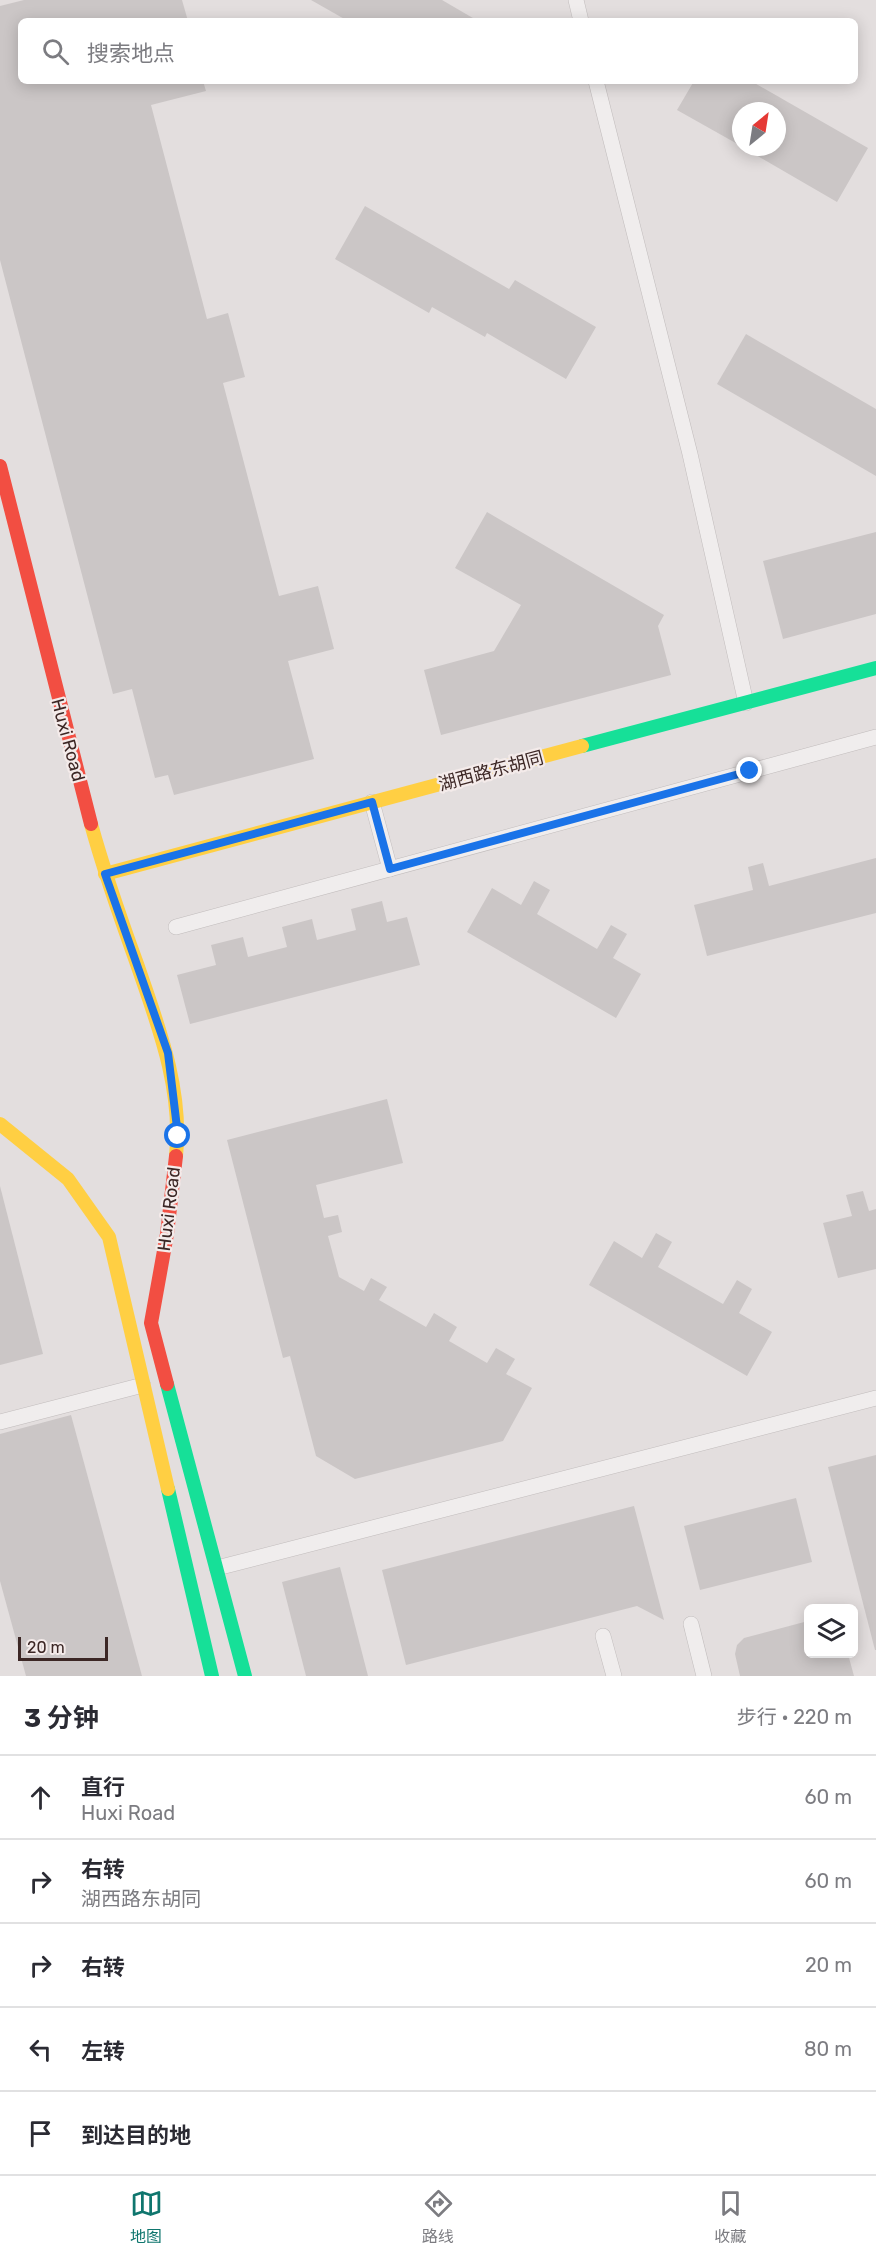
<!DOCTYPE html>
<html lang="zh">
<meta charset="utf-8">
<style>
:root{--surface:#fff;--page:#f7f7f7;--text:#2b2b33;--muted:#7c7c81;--line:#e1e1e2;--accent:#0f766e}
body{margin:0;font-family:Rubik,"Noto Sans SC",sans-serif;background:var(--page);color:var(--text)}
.controls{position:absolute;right:18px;bottom:18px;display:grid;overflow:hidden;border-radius:9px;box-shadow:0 3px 15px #0003}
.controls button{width:54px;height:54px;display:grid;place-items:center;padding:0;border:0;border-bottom:2px solid var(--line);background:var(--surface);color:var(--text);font:30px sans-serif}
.compass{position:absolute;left:732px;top:102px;width:54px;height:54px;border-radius:50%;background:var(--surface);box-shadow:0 3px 15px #0003;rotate:30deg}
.scale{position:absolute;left:18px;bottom:15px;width:90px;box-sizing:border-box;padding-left:6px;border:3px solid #3c2725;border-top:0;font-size:16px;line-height:21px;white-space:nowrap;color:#3c2725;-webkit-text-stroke:4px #f4ebea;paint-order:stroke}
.stop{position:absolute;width:18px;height:18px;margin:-14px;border:4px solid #1a73e8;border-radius:50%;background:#fff}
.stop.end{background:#1a73e8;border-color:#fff;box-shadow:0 2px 6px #0008}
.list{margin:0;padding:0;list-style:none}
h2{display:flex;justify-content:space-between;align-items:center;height:78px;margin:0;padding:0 24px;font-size:26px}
h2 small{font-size:20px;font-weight:400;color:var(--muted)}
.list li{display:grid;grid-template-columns:39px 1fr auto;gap:18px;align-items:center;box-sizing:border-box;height:84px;padding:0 24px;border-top:2px solid var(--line)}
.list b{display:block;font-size:22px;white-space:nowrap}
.list p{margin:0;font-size:20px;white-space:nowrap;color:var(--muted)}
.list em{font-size:20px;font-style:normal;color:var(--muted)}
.icon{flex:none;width:33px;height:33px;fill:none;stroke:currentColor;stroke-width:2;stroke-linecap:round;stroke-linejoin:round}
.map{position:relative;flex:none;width:876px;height:1676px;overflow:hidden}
.search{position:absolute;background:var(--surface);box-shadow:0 3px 15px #0003;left:18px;right:18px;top:18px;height:66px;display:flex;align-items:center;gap:15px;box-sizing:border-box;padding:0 21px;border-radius:9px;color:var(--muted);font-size:22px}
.sheet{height:498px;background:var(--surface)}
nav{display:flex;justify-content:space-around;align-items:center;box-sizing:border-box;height:84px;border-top:2px solid var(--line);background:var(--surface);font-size:16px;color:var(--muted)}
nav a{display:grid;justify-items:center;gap:3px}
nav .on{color:var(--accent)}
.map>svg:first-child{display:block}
</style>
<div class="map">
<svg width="876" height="1676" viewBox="0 0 876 1676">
<rect width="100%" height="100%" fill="#e3dede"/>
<g fill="#cbc6c6">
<polygon points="24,0 182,0 188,21 21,21 21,81 203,81 206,91 151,105 207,319 228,313 245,377 223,383 279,596 318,586 334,649 288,661 314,759 174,795 168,775 155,778 132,689 113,694 0,260 0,6"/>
<polygon points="311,0 442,0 478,21 348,21"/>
<polygon points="694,81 751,81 868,148 837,202 742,147 777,147 777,111 741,111 741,146 677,110"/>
<polygon points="365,206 509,289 515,280 596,327 566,379 487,333 485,337 432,307 429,313 335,259"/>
<polygon points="746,334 876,409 876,476 717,384"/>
<polygon points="487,512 664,615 658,626 671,675 441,735 424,670 494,651 521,605 455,568"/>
<polygon points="876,532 876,614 783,639 763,561"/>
<polygon points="876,858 876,913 707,956 694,905 753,890 748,867 763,863 769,886"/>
<polygon points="534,881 550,890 537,914 597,949 611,925 627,934 613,958 641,974 616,1018 467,932 492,888 521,905"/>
<polygon points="382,901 387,922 407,917 420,965 190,1024 177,975 216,965 211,945 243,937 248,957 287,947 282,927 312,919 317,940 356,930 351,909"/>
<polygon points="387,1099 403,1163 316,1185 324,1218 338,1215 342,1232 328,1236 339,1277 364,1291 371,1278 387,1287 379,1300 426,1327 434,1313 457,1327 449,1341 487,1363 496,1348 515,1359 506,1374 532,1388 503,1441 355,1479 316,1456 290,1356 283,1358 227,1140"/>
<polygon points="0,1186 43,1354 0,1365"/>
<polygon points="863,1191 869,1211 876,1209 876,1269 838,1278 823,1223 852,1216 846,1195"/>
<polygon points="656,1233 672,1242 658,1267 723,1304 737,1280 752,1289 739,1313 772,1332 747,1376 589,1285 614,1241 642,1258"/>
<polygon points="71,1415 142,1676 26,1676 0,1581 0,1434"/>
<polygon points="876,1455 876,1650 875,1650 828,1467"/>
<polygon points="796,1498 812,1562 700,1590 684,1526"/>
<polygon points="634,1506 664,1620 637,1606 406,1665 382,1570"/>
<polygon points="340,1567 368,1676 306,1676 282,1582"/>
<polygon points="808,1621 808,1654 848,1654 854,1676 740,1676 735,1654 737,1645 744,1638"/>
</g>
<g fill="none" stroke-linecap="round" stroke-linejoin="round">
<g stroke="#c1bcbc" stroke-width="16">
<g id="lane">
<polyline points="576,0 581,21"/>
<polyline points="596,81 690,454 746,703"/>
<polyline points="372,802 390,869"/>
<polyline points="176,927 876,737"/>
<polyline points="0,1422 143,1385"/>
<polyline points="217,1568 876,1398"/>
<polyline points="691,1624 704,1676"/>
<polyline points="603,1636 614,1676"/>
</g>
</g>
<use href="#lane" stroke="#f0eded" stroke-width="15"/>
<g stroke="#16e098" stroke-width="14">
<polyline points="582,746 876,668"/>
<polyline points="167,1384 245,1676"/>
<polyline points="168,1489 212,1676"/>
</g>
<g stroke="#ffcf43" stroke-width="14">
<path d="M91 824C104 871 120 917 137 964 158 1025 183 1089 176 1156"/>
<polyline points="105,874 582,746"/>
<polyline points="0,1124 68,1179 109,1237 168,1489"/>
</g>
<g stroke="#f24e42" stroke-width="14">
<polyline points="0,466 91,824"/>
<polyline points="167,1384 151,1323 167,1234 176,1156"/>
</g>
</g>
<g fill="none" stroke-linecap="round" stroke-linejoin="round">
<polyline stroke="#1a73e8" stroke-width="8" points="178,1136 168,1053 105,874 372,802 390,869 750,771"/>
</g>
<g text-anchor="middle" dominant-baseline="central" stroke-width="4.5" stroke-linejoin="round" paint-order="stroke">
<g font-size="18" fill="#3c2725" stroke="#f4ebea">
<text transform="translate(68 740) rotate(75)">Huxi Road</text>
<text transform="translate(491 771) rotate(-15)">湖西路东胡同</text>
<text transform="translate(169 1209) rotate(-83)">Huxi Road</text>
</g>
</g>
</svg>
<div class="controls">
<button><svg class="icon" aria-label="layers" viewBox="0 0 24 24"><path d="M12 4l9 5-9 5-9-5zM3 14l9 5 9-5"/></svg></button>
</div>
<svg class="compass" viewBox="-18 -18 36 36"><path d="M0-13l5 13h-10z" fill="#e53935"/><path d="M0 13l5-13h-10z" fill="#7c7c81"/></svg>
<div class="scale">20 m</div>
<div class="stop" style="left:178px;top:1136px"></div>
<div class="stop end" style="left:750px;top:771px"></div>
<div class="search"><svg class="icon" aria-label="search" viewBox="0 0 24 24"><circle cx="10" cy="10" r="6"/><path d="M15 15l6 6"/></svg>搜索地点</div>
</div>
<section class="sheet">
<h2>3 分钟<small>步行 · 220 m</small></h2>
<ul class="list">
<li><svg class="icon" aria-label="ahead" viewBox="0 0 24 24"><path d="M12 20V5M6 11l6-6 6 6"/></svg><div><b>直行</b><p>Huxi Road</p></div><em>60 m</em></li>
<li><svg class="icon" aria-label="right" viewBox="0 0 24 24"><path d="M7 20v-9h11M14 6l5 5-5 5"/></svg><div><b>右转</b><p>湖西路东胡同</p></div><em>60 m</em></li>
<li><svg class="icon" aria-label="right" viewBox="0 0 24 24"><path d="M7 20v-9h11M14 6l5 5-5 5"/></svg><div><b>右转</b></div><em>20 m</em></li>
<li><svg class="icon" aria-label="left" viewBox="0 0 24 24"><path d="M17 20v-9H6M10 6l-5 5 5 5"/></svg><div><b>左转</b></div><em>80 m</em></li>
<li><svg class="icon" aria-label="arrive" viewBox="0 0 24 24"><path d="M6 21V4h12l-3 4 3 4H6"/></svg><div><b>到达目的地</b></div></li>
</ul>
</section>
<nav>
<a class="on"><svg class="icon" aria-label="map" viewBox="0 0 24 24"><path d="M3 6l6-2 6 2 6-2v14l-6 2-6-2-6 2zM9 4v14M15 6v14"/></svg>地图</a>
<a><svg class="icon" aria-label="directions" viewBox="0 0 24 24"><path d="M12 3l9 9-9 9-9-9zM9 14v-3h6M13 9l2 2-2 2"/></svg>路线</a>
<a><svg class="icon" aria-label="saved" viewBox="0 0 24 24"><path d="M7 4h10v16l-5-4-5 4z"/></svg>收藏</a>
</nav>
